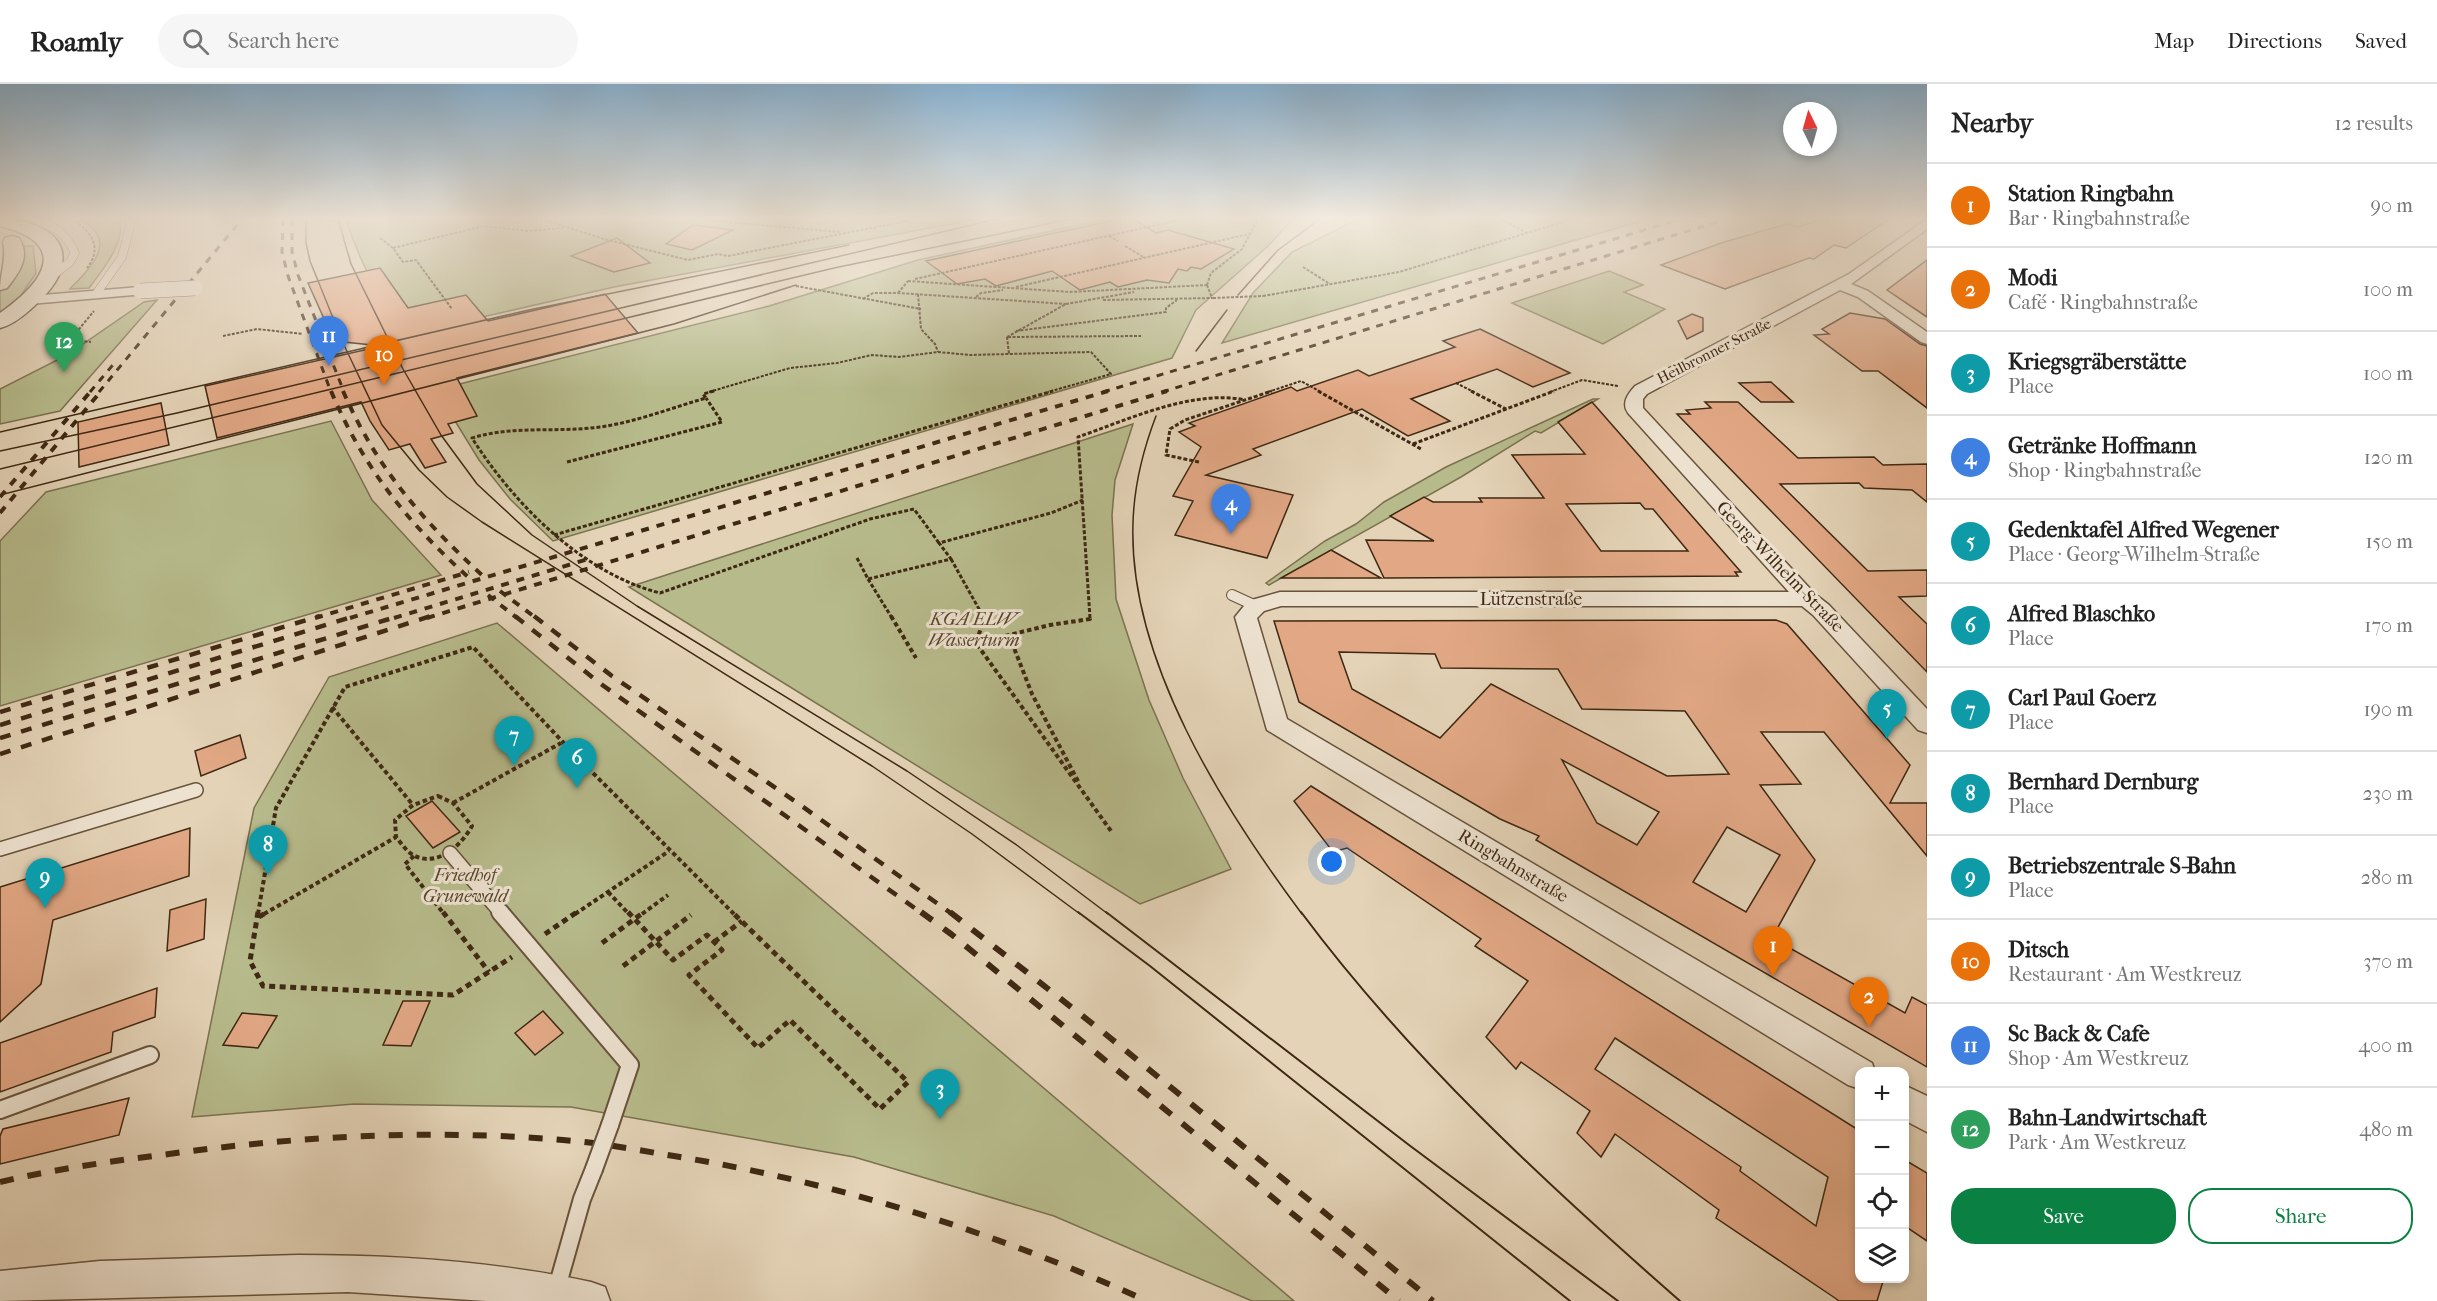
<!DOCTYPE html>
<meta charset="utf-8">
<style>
:root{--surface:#fff;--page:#f6f6f6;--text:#222;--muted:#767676;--line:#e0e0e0;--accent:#0b8043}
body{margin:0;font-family:"IM FELL French Canon",serif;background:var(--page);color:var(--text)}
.controls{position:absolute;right:18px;bottom:18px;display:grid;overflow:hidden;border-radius:12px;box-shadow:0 3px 9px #0003}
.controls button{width:54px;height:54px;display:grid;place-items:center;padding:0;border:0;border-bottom:2px solid var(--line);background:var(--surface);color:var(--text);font:30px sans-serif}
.compass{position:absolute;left:1783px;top:18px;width:54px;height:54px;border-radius:50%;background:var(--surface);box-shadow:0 3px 9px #0003;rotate:355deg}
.you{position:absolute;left:1332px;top:778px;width:21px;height:21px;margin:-15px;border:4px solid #fff;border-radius:50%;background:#1a73e8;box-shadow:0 0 0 9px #1a73e833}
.badge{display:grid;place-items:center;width:39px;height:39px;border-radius:50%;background:var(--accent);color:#fff;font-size:20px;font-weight:700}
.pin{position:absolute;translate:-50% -50px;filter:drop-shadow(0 2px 3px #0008)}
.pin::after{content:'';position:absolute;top:32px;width:21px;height:18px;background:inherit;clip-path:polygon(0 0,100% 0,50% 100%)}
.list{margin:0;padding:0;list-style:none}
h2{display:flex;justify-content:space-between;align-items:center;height:78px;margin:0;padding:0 24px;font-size:26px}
h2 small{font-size:20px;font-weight:400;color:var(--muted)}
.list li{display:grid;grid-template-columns:39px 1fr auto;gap:18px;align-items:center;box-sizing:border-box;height:84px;padding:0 24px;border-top:2px solid var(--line)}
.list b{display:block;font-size:22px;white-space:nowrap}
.list p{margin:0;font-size:20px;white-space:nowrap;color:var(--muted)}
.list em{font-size:20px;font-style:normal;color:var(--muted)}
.actions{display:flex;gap:12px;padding:18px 24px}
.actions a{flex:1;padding:14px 0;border:2px solid var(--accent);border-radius:24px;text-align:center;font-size:21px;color:var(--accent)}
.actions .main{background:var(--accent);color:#fff}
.icon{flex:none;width:33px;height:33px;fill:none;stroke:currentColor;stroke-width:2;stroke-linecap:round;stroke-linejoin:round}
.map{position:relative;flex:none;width:1927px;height:1217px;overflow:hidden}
header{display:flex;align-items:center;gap:36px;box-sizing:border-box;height:84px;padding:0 30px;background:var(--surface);border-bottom:2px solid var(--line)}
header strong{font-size:28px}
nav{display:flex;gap:33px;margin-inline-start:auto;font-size:21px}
.search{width:420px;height:54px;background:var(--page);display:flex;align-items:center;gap:15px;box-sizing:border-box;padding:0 21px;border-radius:33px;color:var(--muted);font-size:22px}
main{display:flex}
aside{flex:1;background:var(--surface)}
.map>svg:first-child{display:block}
</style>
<header>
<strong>Roamly</strong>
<div class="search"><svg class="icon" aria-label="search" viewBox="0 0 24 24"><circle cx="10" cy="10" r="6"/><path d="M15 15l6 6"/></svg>Search here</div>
<nav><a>Map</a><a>Directions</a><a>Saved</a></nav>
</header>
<main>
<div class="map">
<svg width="1927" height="1217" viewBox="0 0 1927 1217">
<rect width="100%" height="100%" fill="#e4d3b7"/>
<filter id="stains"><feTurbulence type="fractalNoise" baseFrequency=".00333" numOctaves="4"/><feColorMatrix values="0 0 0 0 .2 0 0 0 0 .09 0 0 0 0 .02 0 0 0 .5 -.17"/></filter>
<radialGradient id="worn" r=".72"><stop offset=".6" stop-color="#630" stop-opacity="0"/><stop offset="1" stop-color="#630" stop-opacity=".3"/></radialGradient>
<g fill="#b7bb8c" stroke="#7b7250" stroke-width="1.5">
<path d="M78 135H119C127 157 101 188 89 204L70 205C91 183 121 155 78 135Z"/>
<path d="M346 135H978L614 203 403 251C380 213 359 178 346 135Z"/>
<polygon points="1106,135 1293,135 1268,162 1196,226 1172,274 553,457 510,415 479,376 436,306 769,222 918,176"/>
<polygon points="1358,135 1648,135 1222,259 1253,209 1292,168"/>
<polygon points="24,162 33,162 36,189 20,213 0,229 0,208 19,185 24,175"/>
<polygon points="1609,187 1643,201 1624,208 1665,225 1603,260 1512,219"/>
<polygon points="157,216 60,327 0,340 0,305 67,271 144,218"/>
<polygon points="1593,315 1598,315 1541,349 1535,347 1461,393 1269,501 1266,499 1325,457 1356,440 1384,418 1446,383"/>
<polygon points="331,337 372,416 441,491 0,622 0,457 46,408"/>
<polygon points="1133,340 1115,396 1112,431 1116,515 1149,616 1183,694 1231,785 1140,820 629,503"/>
<polygon points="497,539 1294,1217 1252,1217 1054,1132 854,1073 571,1023 354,1020 192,1033 254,724 329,593"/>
</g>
<g fill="#e2a885" stroke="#3f2813" stroke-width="1.5" fill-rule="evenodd">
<polygon points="1120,135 1133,135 1156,149 1168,146 1234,165 1201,185 1191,183 1187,187 1178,185 1169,199 1147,196 1118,203 1110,198 1080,206 1052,187 996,202 985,195 957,200 926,177"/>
<polygon points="1822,135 1889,135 1846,164 1834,161 1814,175 1809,174 1725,205 1661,181 1721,159 1787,140 1798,143"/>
<polygon points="693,141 733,146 692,166 666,160"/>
<polygon points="617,154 650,179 614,188 571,172"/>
<polygon points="1927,176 1927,233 1887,206"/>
<polygon points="380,184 408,224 466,211 488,237 605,210 638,249 457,294 477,332 448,340 453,349 431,355 446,378 425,384 410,360 389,366 370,337 361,318 217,354 205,302 382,262 334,257 308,199"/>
<polygon points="1850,229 1885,235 1920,260 1927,262 1927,324 1878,287 1862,287 1814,251 1829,250 1822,245"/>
<polygon points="1692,230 1703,234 1703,247 1687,255 1678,237"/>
<polygon points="1480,245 1570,289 1533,303 1497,285 1411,315 1450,337 1408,352 1362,325 1253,365 1261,371 1206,391 1293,411 1267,474 1175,451 1193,417 1173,412 1201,363 1179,348 1195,342 1189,339 1291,303 1297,307 1358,286 1369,292 1455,263 1443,257"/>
<polygon points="1771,298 1793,318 1761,318 1739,299"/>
<path d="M1592 318 1741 488H1735L1738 492 1384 494 1366 456 1434 457 1390 432 1424 413 1433 418H1482L1479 414H1544L1512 371 1585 370 1558 338ZM1640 419 1645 425H1653L1688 467H1601L1566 420Z"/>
<polygon points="1705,318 1738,318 1798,374 1874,373 1883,381 1927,380 1927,418 1912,406 1864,404 1859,399 1780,400 1868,487 1927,486 1927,512 1899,513 1927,540 1927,588 1677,330 1690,330 1686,326 1711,324"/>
<polygon points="161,319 169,361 79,383 78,338"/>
<polygon points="1331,466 1381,494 1281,494"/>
<path d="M1776 536 1787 540 1910 681 1890 719H1927V772L1824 648H1761L1801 700 1760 701 1815 776 1772 854 1905 929 1912 913 1927 921V983L1536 756 1539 752 1500 735 1299 618 1274 537ZM1339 568 1435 570 1441 584 1558 585 1582 625 1685 627 1729 690 1667 692 1491 600 1440 654 1352 605ZM1562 676 1659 728 1637 761 1597 739ZM1727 743 1780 771 1746 828 1693 798Z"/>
<polygon points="240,651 246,674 201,692 195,667"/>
<path d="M1311 702 1860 1047V1194H1884L1877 1217H1839L1835 1214 1716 1134 1719 1126 1615 1050 1601 1073 1577 1049 1590 1027 1521 978 1516 985 1486 953 1528 897 1475 862 1481 855 1347 764 1333 768 1294 717ZM1615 954 1828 1093 1816 1142 1740 1087 1741 1083 1595 985Z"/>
<polygon points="432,717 460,748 433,764 406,732"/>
<polygon points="190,744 189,792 53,836 41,900 0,938 0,803"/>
<polygon points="206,815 204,855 167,867 170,826"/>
<polygon points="157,904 155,933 113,948 111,968 0,1008 0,959"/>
<polygon points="403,917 430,917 411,962 383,961"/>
<polygon points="543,927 563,949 535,971 515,949"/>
<polygon points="242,929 277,932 258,964 223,961"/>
<polygon points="129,1014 119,1051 0,1080 0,1052 3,1045"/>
<polygon points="1905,1076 1927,1089 1927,1157 1905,1142"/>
</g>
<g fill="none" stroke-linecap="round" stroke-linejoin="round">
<g stroke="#68533c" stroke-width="9">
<g id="service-far3">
<path d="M34 135C53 141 67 150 75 169L70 178 48 195"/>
<polyline points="96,210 122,173 132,135"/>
</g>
</g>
<g stroke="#68533c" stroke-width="12">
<polyline id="service-far2" points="1232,511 1256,522"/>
</g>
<g stroke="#68533c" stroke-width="16">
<g id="service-far1">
<polyline points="0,765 196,706"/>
<polyline points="450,769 502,830"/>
</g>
</g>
<g stroke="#68533c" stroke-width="20">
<g id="service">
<polyline points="500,828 630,981 610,1041"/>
<polyline points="0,1026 150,971"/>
<polyline points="556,1207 582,1115 594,1085"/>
</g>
</g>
<g stroke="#68533c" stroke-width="3">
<g id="minor">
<path d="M1927 135V145L1851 200 1868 207 1927 248V260L1921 258 1858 213 1840 206 1647 310 1643 315V324L1815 510 1829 521 1927 625V649L1918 646 1813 531 1802 522H1281L1264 527 1257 534 1287 635 1872 979 1875 988H1860V1005L1848 1001 1267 646 1235 533 1248 517 1280 508H1789L1628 329C1621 319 1628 310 1635 302L1849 190Z"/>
<polygon points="140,203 145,204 147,207 145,210 30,220 23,216 30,212"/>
<polygon points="1904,1001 1927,1012 1927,1048 1904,1036"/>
<path d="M298 1171C397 1171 494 1177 591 1198L605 1203 610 1217H486L348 1208 0 1217V1187L100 1177Z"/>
</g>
</g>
<g stroke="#3f2813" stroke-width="3">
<path id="secondary" d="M0 135C25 135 68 146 62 180 60 198 43 214 31 225 22 233 12 241 0 244V229C44 198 71 160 0 142Z"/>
</g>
<g stroke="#3f2813" stroke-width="3">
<path id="motorway" d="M12 152 19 154C31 173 19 189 7 204L0 206C0 189 7 175 3 158L5 154Z"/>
</g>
<g stroke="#3f2813" stroke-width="2" stroke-dasharray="3 1.5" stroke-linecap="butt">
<polyline points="541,135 604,155 688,176 718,170 728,172 907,137 906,135"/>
<polyline points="701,135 717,136"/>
<polyline points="1501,135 1527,149"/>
<path d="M75 137C93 149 102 165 87 184"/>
<polyline points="716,137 840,148"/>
<polyline points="1109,152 1118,157"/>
<polyline points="380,154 393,164 403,178 416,176 452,225"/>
<polyline points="1125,162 1145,174"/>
<polyline points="393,164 484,142 529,147 563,144"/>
<polyline points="1303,183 1330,200"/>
<polyline points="915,195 1183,135"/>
<polyline points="908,197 1070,208 1207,201"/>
<polyline points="1207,201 1211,189 1242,165 1258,135"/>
<polyline points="1207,201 1212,214"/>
<polyline points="796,202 921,225"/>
<polyline points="1016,203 1249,150"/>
<polyline points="898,209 908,197"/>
<polyline points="918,210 921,245 935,260 938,268"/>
<polyline points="1263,212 1399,188 1573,135"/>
<polyline points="976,213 981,209 1003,206"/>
<polyline points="863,215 873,209 898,209 1066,220"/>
<polyline points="1103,216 1213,214"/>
<polyline points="1016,247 1166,228 1166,224 1177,216"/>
<polyline points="223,252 257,245 303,250"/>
<polyline points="1007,253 1066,220 1134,208"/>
<polyline points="1007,253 1009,270 1091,268 1111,290 1048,308"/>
<polyline points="1008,253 1141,252"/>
<polyline points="70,256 94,227"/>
<polyline points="71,256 91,258"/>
<polyline points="1456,299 1474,308"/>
<polyline points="709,308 790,284 837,279 872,271 899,273 938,268 970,271 1009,270"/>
<polyline points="1268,308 1301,297 1321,308"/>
<polyline points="1550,308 1582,296 1618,302"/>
</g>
<g stroke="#3f2813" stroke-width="3" stroke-dasharray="4 2" stroke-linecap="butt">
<path d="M714 307 703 310 706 314C671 324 636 338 600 343 557 349 514 341 472 354 514 420 582 489 660 509L870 435 914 425 939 459"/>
<polyline points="1318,307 1421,365"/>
<polyline points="1471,307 1506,325"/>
<polyline points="1413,360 1554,307"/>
<polyline points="567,378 722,338 706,314"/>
<polyline points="1199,378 1166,371 1170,345 1185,336 1272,307"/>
<polyline points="554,451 1053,307"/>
<polyline points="857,474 868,495 951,475 939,459 1051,429 1083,416"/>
<polyline points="951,475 979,525 981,534"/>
<polyline points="868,495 892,534"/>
<path d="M1090 534 1078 353C1127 336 1193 305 1245 316"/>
</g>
<g stroke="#3f2813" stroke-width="4" stroke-dasharray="4.5 3" stroke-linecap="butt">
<polyline points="891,532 916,574"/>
<polyline points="980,532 982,541 976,559 1111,747"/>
<polyline points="1009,551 1032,610 1079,699"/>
<polyline points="976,559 1050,541 1090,535 1090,532"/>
<polyline points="332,623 413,721"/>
<path d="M438 712 453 719 472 742C461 762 437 784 413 771 406 767 401 759 396 753L395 736 413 721Z"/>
<polyline points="453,719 561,659"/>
<polyline points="414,772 405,780 444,830"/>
<polyline points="608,808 629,830"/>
<polyline points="258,830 276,724 345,603 473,563 579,675 734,830"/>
<polyline points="264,830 396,753"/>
<polyline points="575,830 669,767"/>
<polyline points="642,830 668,811"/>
</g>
<g stroke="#3f2813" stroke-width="5" stroke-dasharray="6 4.5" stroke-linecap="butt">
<polyline points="258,828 250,877 263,902 453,911 512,873"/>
<polyline points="443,828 489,888"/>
<polyline points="628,828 673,876 707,851 722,866 689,891 758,964 790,936 880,1025 908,998 732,828"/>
<polyline points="259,833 267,828"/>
<polyline points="545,850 577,828"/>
<polyline points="714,858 742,837"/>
<polyline points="602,859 644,828"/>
<polyline points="623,882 691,831"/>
</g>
<use href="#service-far3" stroke="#ede2d0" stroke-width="8"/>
<use href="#service-far2" stroke="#ede2d0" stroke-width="10"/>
<use href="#service-far1" stroke="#ede2d0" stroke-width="13"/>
<use href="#service" stroke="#ede2d0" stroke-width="16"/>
<use href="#minor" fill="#ede2d0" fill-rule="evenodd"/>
<use href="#secondary" fill="#ede2d0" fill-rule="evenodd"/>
<use href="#motorway" fill="#e4d3b7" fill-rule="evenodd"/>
<g stroke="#3f2813" stroke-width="1.5">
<polyline points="306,135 306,159 310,177 344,261 382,341 419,386 447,413 482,438 872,682 972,750 1080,830"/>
<polyline points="338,135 351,180 403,285 441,351 477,400 532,451 637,522 907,687 1018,762 1108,830"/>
<polyline points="1238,211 1278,166 1320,135"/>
<polyline points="1196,267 1227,226"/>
<path d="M1156 332C1143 366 1134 402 1133 439 1128 575 1223 724 1302 830"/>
<polyline points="0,348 529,226 849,161"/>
<polyline points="0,367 177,329 997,135"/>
<polyline points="0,385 834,184 1071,135"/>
<polyline points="0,411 674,240 796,201"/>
</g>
<g stroke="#3f2813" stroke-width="2">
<polyline points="1078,828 1150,882 1570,1217"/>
<polyline points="1106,828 1409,1061 1618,1217"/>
<path d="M1301 828C1409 973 1544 1098 1680 1217"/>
</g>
<g stroke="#3f2813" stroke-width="3" stroke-dasharray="7 7" stroke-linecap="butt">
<polyline points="283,135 282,168 288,192 331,308"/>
<polyline points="292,135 292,168 298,191 344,308"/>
<polyline points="90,308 117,276"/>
<polyline points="99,308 242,135"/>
<polyline points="1103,308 1681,135"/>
<polyline points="1162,308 1727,135"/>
</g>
<g stroke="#3f2813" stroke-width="4" stroke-dasharray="8 8" stroke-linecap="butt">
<path d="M331 307C363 383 407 438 468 493"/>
<path d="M343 307C376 383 421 435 482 491"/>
<polyline points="0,413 91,307"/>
<polyline points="0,429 101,307"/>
<polyline points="500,507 536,534"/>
<polyline points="488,511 517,534"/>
<polyline points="315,534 469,488"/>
<polyline points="350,534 1108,307"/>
<polyline points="394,534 588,475"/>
<polyline points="427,534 1167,307"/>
</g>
<g stroke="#3f2813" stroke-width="4.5" stroke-dasharray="11 11" stroke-linecap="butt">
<polyline points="515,532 601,600 923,830"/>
<polyline points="534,532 612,592 799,720 952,830"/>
<polyline points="0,628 320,532"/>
<polyline points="0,641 355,532"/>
<polyline points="0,654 399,532"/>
<polyline points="0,670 431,532"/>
</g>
<g stroke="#3f2813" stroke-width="6" stroke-dasharray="14 14" stroke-linecap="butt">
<polyline points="921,828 951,850 1399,1217"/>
<polyline points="950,828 1103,948 1433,1217"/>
<path d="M0 1098C56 1085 112 1077 169 1070 299 1052 432 1045 563 1056 601 1059 638 1066 674 1072 839 1099 995 1148 1147 1217"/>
</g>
<g stroke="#68533c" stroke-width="20" stroke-linecap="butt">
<polyline id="service-bridge" points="594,1085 610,1041"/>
</g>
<g stroke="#68533c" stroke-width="16" stroke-linecap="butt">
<polyline id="minor-bridge" points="140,207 195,204"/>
</g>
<polyline stroke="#3f2813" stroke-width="2" stroke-dasharray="3 1.5" stroke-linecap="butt" points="1213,214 1263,212"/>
<use href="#service-bridge" stroke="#ede2d0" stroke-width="16"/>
<use href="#minor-bridge" stroke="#ede2d0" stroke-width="15"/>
</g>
<linearGradient id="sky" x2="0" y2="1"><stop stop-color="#89b4d5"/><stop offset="0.44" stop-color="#f3ebdf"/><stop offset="1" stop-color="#f3ebdf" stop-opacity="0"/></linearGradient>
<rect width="1927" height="305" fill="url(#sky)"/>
<g text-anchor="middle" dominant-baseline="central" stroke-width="6" stroke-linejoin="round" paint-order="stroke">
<g font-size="15" fill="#3f2813" stroke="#ede2d0">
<text transform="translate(1714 267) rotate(-27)">Heilbronner Straße</text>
</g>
<g font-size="18" fill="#3f2813" stroke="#ede2d0">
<text transform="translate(1780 483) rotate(46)">Georg-Wilhelm-Straße</text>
<text x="1531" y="515">Lützenstraße</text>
<text transform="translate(1513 782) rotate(31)">Ringbahnstraße</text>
</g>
<g font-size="18" font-style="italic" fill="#57452b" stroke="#ede2d0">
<text x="974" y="535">KGA ELW<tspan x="974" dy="21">Wasserturm</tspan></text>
<text x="465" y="791">Friedhof<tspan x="465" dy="21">Grunewald</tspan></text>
</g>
</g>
<rect width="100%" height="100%" filter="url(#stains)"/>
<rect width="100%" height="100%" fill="url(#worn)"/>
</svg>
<div class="controls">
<button>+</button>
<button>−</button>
<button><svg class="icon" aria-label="locate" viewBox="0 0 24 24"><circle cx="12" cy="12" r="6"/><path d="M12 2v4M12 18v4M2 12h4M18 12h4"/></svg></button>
<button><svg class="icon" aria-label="layers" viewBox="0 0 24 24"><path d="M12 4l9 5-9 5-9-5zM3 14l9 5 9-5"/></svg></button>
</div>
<svg class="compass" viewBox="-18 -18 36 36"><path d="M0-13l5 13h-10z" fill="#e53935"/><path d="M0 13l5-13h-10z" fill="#767676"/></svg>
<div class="you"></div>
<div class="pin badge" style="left:1773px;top:892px;background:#e8710a">1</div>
<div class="pin badge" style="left:1869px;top:943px;background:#e8710a">2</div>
<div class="pin badge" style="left:940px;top:1035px;background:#0f9aa8">3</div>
<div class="pin badge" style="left:1231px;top:450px;background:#3f7fe0">4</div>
<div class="pin badge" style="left:1887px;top:655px;background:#0f9aa8">5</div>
<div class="pin badge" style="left:577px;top:704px;background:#0f9aa8">6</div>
<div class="pin badge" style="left:514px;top:682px;background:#0f9aa8">7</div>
<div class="pin badge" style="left:268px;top:791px;background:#0f9aa8">8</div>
<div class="pin badge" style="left:45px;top:824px;background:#0f9aa8">9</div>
<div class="pin badge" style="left:384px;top:301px;background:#e8710a">10</div>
<div class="pin badge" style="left:329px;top:282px;background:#3f7fe0">11</div>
<div class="pin badge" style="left:64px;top:288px;background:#2e9e5b">12</div>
</div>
<aside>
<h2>Nearby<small>12 results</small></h2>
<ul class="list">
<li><span class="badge" style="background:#e8710a">1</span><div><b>Station Ringbahn</b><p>Bar · Ringbahnstraße</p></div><em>90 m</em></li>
<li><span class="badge" style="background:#e8710a">2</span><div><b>Modi</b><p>Café · Ringbahnstraße</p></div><em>100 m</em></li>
<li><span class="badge" style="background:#0f9aa8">3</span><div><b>Kriegsgräberstätte</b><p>Place</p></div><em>100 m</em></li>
<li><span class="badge" style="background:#3f7fe0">4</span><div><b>Getränke Hoffmann</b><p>Shop · Ringbahnstraße</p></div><em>120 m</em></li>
<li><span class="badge" style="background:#0f9aa8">5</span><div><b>Gedenktafel Alfred Wegener</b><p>Place · Georg-Wilhelm-Straße</p></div><em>150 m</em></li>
<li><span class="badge" style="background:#0f9aa8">6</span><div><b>Alfred Blaschko</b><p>Place</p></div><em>170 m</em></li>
<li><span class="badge" style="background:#0f9aa8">7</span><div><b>Carl Paul Goerz</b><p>Place</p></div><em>190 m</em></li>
<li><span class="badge" style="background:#0f9aa8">8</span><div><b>Bernhard Dernburg</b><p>Place</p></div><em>230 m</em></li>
<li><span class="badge" style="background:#0f9aa8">9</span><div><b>Betriebszentrale S-Bahn</b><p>Place</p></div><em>280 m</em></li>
<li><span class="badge" style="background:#e8710a">10</span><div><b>Ditsch</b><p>Restaurant · Am Westkreuz</p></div><em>370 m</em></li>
<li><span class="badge" style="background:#3f7fe0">11</span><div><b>Sc Back &amp; Cafe</b><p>Shop · Am Westkreuz</p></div><em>400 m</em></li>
<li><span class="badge" style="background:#2e9e5b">12</span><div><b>Bahn-Landwirtschaft</b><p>Park · Am Westkreuz</p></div><em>480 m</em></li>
</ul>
<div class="actions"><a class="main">Save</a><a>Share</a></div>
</aside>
</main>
